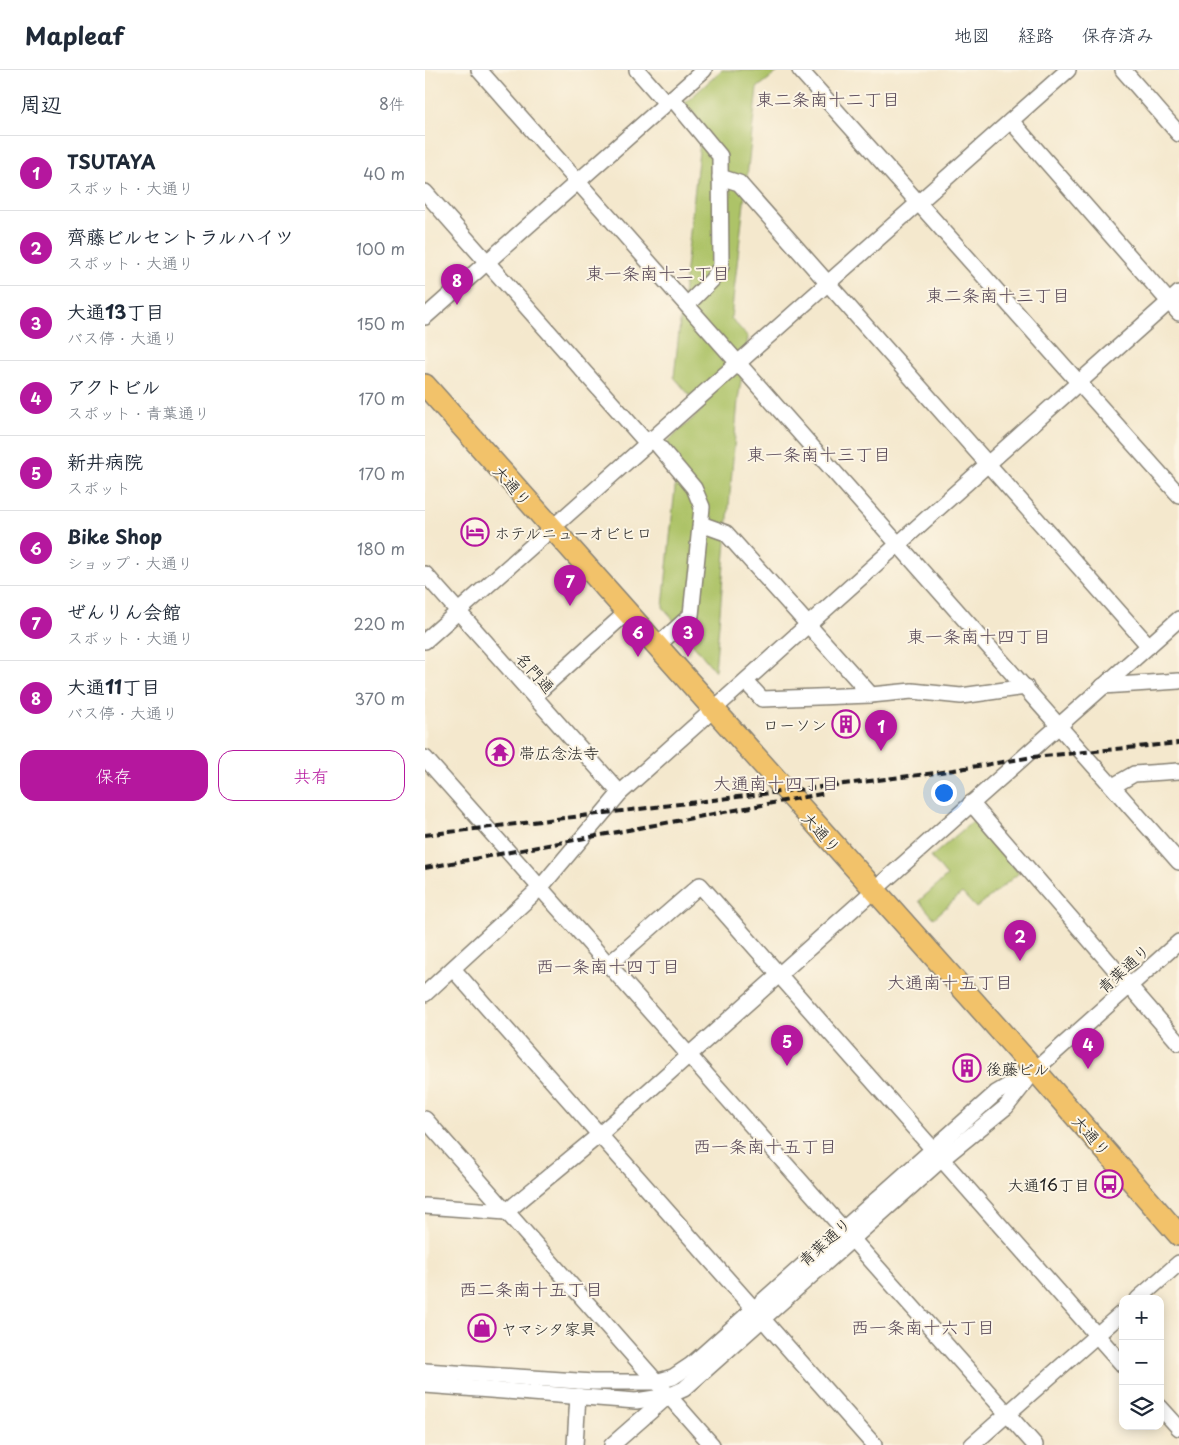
<!DOCTYPE html>
<html lang="ja">
<meta charset="utf-8">
<style>
:root{--surface:#fff;--page:#f6f6f7;--text:#1f2937;--muted:#747a83;--line:#e0e1e3;--accent:#b5179e}
body{margin:0;font-family:"Playpen Sans","Klee One",sans-serif;background:var(--page);color:var(--text)}
.controls{position:absolute;right:15px;bottom:15px;display:grid;overflow:hidden;border-radius:10px;box-shadow:0 2px 12px #0003}
.controls button{width:45px;height:45px;display:grid;place-items:center;padding:0;border:0;border-bottom:1px solid var(--line);background:var(--surface);color:var(--text);font:25px sans-serif}
.you{position:absolute;left:518px;top:722px;width:18px;height:18px;margin:-12px;border:4px solid #fff;border-radius:50%;background:#1a73e8;box-shadow:0 0 0 8px #1a73e833}
.badge{display:grid;place-items:center;width:32px;height:32px;border-radius:50%;background:var(--accent);color:#fff;font-size:16px;font-weight:700}
.pin{position:absolute;translate:-50% -41px;filter:drop-shadow(0 1px 2px #0008)}
.pin::after{content:'';position:absolute;top:26px;width:18px;height:15px;background:inherit;clip-path:polygon(0 0,100% 0,50% 100%)}
.list{margin:0;padding:0;list-style:none}
h2{display:flex;justify-content:space-between;align-items:center;height:65px;margin:0;padding:0 20px;font-size:21px}
h2 small{font-size:16px;font-weight:400;color:var(--muted)}
.list li{display:grid;grid-template-columns:32px 1fr auto;gap:15px;align-items:center;box-sizing:border-box;height:75px;padding:0 20px;border-top:1px solid var(--line)}
.list b{display:block;font-size:19px;white-space:nowrap}
.list p{margin:0;font-size:16px;white-space:nowrap;color:var(--muted)}
.list em{font-size:16px;font-style:normal;color:var(--muted)}
.actions{display:flex;gap:10px;padding:15px 20px}
.actions a{flex:1;padding:11px 0;border:1px solid var(--accent);border-radius:15px;text-align:center;font-size:18px;color:var(--accent)}
.actions .main{background:var(--accent);color:#fff}
.icon{flex:none;width:28px;height:28px;fill:none;stroke:currentColor;stroke-width:2;stroke-linecap:round;stroke-linejoin:round}
.map{position:relative;flex:none;width:754px;height:1375px;overflow:hidden}
header{display:flex;align-items:center;gap:30px;box-sizing:border-box;height:70px;padding:0 25px;background:var(--surface);border-bottom:1px solid var(--line)}
header strong{font-size:24px}
nav{display:flex;gap:28px;margin-inline-start:auto;font-size:18px}
main{display:flex}
aside{flex:1;background:var(--surface)}
.map>svg:first-child{display:block}
</style>
<header>
<strong>Mapleaf</strong>
<nav><a>地図</a><a>経路</a><a>保存済み</a></nav>
</header>
<main>
<aside>
<h2>周辺<small>8件</small></h2>
<ul class="list">
<li><span class="badge">1</span><div><b>TSUTAYA</b><p>スポット · 大通り</p></div><em>40 m</em></li>
<li><span class="badge">2</span><div><b>齊藤ビルセントラルハイツ</b><p>スポット · 大通り</p></div><em>100 m</em></li>
<li><span class="badge">3</span><div><b>大通13丁目</b><p>バス停 · 大通り</p></div><em>150 m</em></li>
<li><span class="badge">4</span><div><b>アクトビル</b><p>スポット · 青葉通り</p></div><em>170 m</em></li>
<li><span class="badge">5</span><div><b>新井病院</b><p>スポット</p></div><em>170 m</em></li>
<li><span class="badge">6</span><div><b>Bike Shop</b><p>ショップ · 大通り</p></div><em>180 m</em></li>
<li><span class="badge">7</span><div><b>ぜんりん会館</b><p>スポット · 大通り</p></div><em>220 m</em></li>
<li><span class="badge">8</span><div><b>大通11丁目</b><p>バス停 · 大通り</p></div><em>370 m</em></li>
</ul>
<div class="actions"><a class="main">保存</a><a>共有</a></div>
</aside>
<div class="map">
<svg width="754" height="1375" viewBox="0 0 754 1375">
<rect width="100%" height="100%" fill="#fcf5e5"/>
<filter id="ink" filterUnits="userSpaceOnUse"><feTurbulence type="fractalNoise" baseFrequency=".02" numOctaves="2"/><feDisplacementMap in="SourceGraphic" scale="10" xChannelSelector="R" yChannelSelector="G"/><feConvolveMatrix kernelMatrix="1 2 1 2 8 2 1 2 1" color-interpolation-filters="sRGB"/></filter>
<filter id="wash" filterUnits="userSpaceOnUse"><feTurbulence type="fractalNoise" baseFrequency=".0096" numOctaves="4" result="noise"/><feDisplacementMap in="SourceGraphic" scale="20" xChannelSelector="R" yChannelSelector="G"/><feGaussianBlur stdDeviation="1.12" result="paint"/><feColorMatrix in="noise" values="0 0 0 0 0 0 0 0 0 0 0 0 0 0 0 0 0 1.4 0 .05"/><feComposite in="paint" operator="in"/></filter>
<g filter="url(#wash)">
<rect width="100%" height="100%" fill="#f4e8cd"/>
<g fill="#adc367" stroke="#647042">
<polygon points="297,0 354,1 332,18 306,248 323,267 313,330 290,601 238,537 253,388 240,374 277,340 249,307 277,54 260,33"/>
<polygon points="548,751 594,803 551,838 537,823 509,848 494,831 522,806 506,787"/>
</g>
</g>
<g filter="url(#ink)">
<g fill="none" stroke-linecap="round" stroke-linejoin="round">
<g stroke="#888274" stroke-width="18">
<g id="minor">
<polyline points="54,0 754,792"/>
<polyline points="212,0 241,33"/>
<polyline points="375,0 754,425"/>
<polyline points="698,0 754,64"/>
<polyline points="247,28 295,86 296,196 287,210 262,235"/>
<polyline points="586,51 754,243"/>
<polyline points="295,107 314,113 724,576"/>
<polyline points="0,122 222,373"/>
<polyline points="0,247 279,0"/>
<polyline points="227,368 269,418 277,437 266,545 233,575"/>
<polyline points="276,454 301,463 446,625 487,621 536,626 601,617"/>
<polyline points="0,504 195,723"/>
<polyline points="0,571 643,0"/>
<polyline points="321,612 337,629 446,625"/>
<polyline points="678,616 754,611"/>
<polyline points="109,626 202,542"/>
<polyline points="0,688 610,1375"/>
<polyline points="688,716 709,704 754,701"/>
<polyline points="546,733 754,973"/>
<polyline points="183,895 275,815 698,1295"/>
<polyline points="28,899 449,1375"/>
<polyline points="0,924 115,818 195,723 754,223"/>
<polyline points="0,1049 287,1375"/>
<polyline points="0,1136 81,1142 174,1065 754,549"/>
<polyline points="713,1229 754,1193"/>
<polyline points="0,1301 168,1312 231,1312 248,1307 266,1295 571,1023 603,1004"/>
<polyline points="0,1315 211,1331 243,1326 259,1319 517,1089 581,1037 610,1000 754,872"/>
<polyline points="735,1337 754,1358"/>
<polyline points="150,1375 153,1326"/>
<polyline points="187,1375 243,1326"/>
<polyline points="547,1375 698,1242"/>
</g>
</g>
<g stroke="#888274" stroke-width="24">
<polyline id="highway" points="0,315 610,1000 754,1165"/>
</g>
<use href="#minor" stroke="#fff" stroke-width="15"/>
<use href="#highway" stroke="#f2c26a" stroke-width="21"/>
<g stroke="#1c1c1c" stroke-width="4" stroke-dasharray="8 4" stroke-linecap="butt">
<polyline points="0,765 510,703 608,687 754,673"/>
<polyline points="0,798 401,723"/>
</g>
</g>
</g>
<defs>
<g id="hotel-ring" transform="scale(1.4375)"><circle r="9.5" fill="#fcf5e5" stroke="#b5179e" stroke-width="1.5"/><path d="M-6-4.5h1.5V1H6V5H4.5V3h-9V5H-6ZM-4 0a1.8 1.8 0 1 1 3.6 0ZM.5 0V-2.5h3Q6-2.5 6 0Z" fill="#b5179e"/></g>
<g id="building-ring" transform="scale(1.4375)"><circle r="9.5" fill="#fcf5e5" stroke="#b5179e" stroke-width="1.5"/><path d="M-4-6H4V6H1V3H-1V6H-4ZM-2.5-4.3h1.7v1.8h-1.7ZM.8-4.3h1.7v1.8H.8ZM-2.5-1h1.7V.8h-1.7ZM.8-1h1.7V.8H.8Z" fill="#b5179e"/></g>
<g id="temple-ring" transform="scale(1.4375)"><circle r="9.5" fill="#fcf5e5" stroke="#b5179e" stroke-width="1.5"/><path d="M0-6L5-2H3V0L6.5 2.5H4V6H1.5V3h-3V6H-4V2.5H-6.5L-3 0V-2H-5Z" fill="#b5179e"/></g>
<g id="bus-ring" transform="scale(1.4375)"><circle r="9.5" fill="#fcf5e5" stroke="#b5179e" stroke-width="1.5"/><path d="M-5-6H5V4H4V6H2V4H-2V6H-4V4H-5ZM-3.5-4V0h7V-4ZM-3.5 1.2v1.5H-2V1.2ZM2 1.2v1.5H3.5V1.2Z" fill="#b5179e"/></g>
<g id="shop-ring" transform="scale(1.4375)"><circle r="9.5" fill="#fcf5e5" stroke="#b5179e" stroke-width="1.5"/><path d="M-5-2.5h2.3a2.7 3.5 0 0 1 5.4 0H5L5.5 6h-11ZM-1.5-2.5h3a1.5 2.3 0 0 0-3 0Z" fill="#b5179e"/></g>
</defs>
<g fill-rule="evenodd">
<use href="#hotel-ring" x="50" y="462"/>
<use href="#building-ring" x="421" y="654"/>
<use href="#temple-ring" x="75" y="682"/>
<use href="#building-ring" x="542" y="998"/>
<use href="#bus-ring" x="684" y="1114"/>
<use href="#shop-ring" x="57" y="1258"/>
</g>
<g text-anchor="middle" dominant-baseline="central" stroke-width="4" stroke-linejoin="round" paint-order="stroke">
<g font-size="16" fill="#1c1c1c" stroke="#fcf5e5">
<text transform="translate(88 415) rotate(49)">大通り</text>
<text transform="translate(111 602) rotate(48)">名門通</text>
<text transform="translate(397 762) rotate(48)">大通り</text>
<text transform="translate(698 898) rotate(-42)">青葉通り</text>
<text transform="translate(667 1065) rotate(49)">大通り</text>
<text transform="translate(399 1171) rotate(-42)">青葉通り</text>
</g>
<g font-size="16" fill="#1c1c1c" stroke="#fcf5e5" text-anchor="start">
<text x="69" y="462">ホテルニューオビヒロ</text>
<text x="402" y="654" text-anchor="end">ローソン</text>
<text x="94" y="682">帯広念法寺</text>
<text x="561" y="998">後藤ビル</text>
<text x="665" y="1114" text-anchor="end">大通16丁目</text>
<text x="76" y="1258">ヤマシタ家具</text>
</g>
<g font-size="18" fill="#584857" stroke="#fcf5e5">
<text x="403" y="28">東二条南十二丁目</text>
<text x="233" y="202">東一条南十二丁目</text>
<text x="573" y="224">東二条南十三丁目</text>
<text x="394" y="383">東一条南十三丁目</text>
<text x="554" y="565">東一条南十四丁目</text>
<text x="351" y="712">大通南十四丁目</text>
<text x="183" y="895">西一条南十四丁目</text>
<text x="525" y="911">大通南十五丁目</text>
<text x="340" y="1075">西一条南十五丁目</text>
<text x="106" y="1218">西二条南十五丁目</text>
<text x="498" y="1256">西一条南十六丁目</text>
</g>
</g>
</svg>
<div class="controls">
<button>+</button>
<button>−</button>
<button><svg class="icon" aria-label="layers" viewBox="0 0 24 24"><path d="M12 4l9 5-9 5-9-5zM3 14l9 5 9-5"/></svg></button>
</div>
<div class="you"></div>
<div class="pin badge" style="left:456px;top:681px">1</div>
<div class="pin badge" style="left:595px;top:891px">2</div>
<div class="pin badge" style="left:263px;top:587px">3</div>
<div class="pin badge" style="left:663px;top:999px">4</div>
<div class="pin badge" style="left:362px;top:996px">5</div>
<div class="pin badge" style="left:213px;top:587px">6</div>
<div class="pin badge" style="left:145px;top:536px">7</div>
<div class="pin badge" style="left:32px;top:235px">8</div>
</div>
</main>
